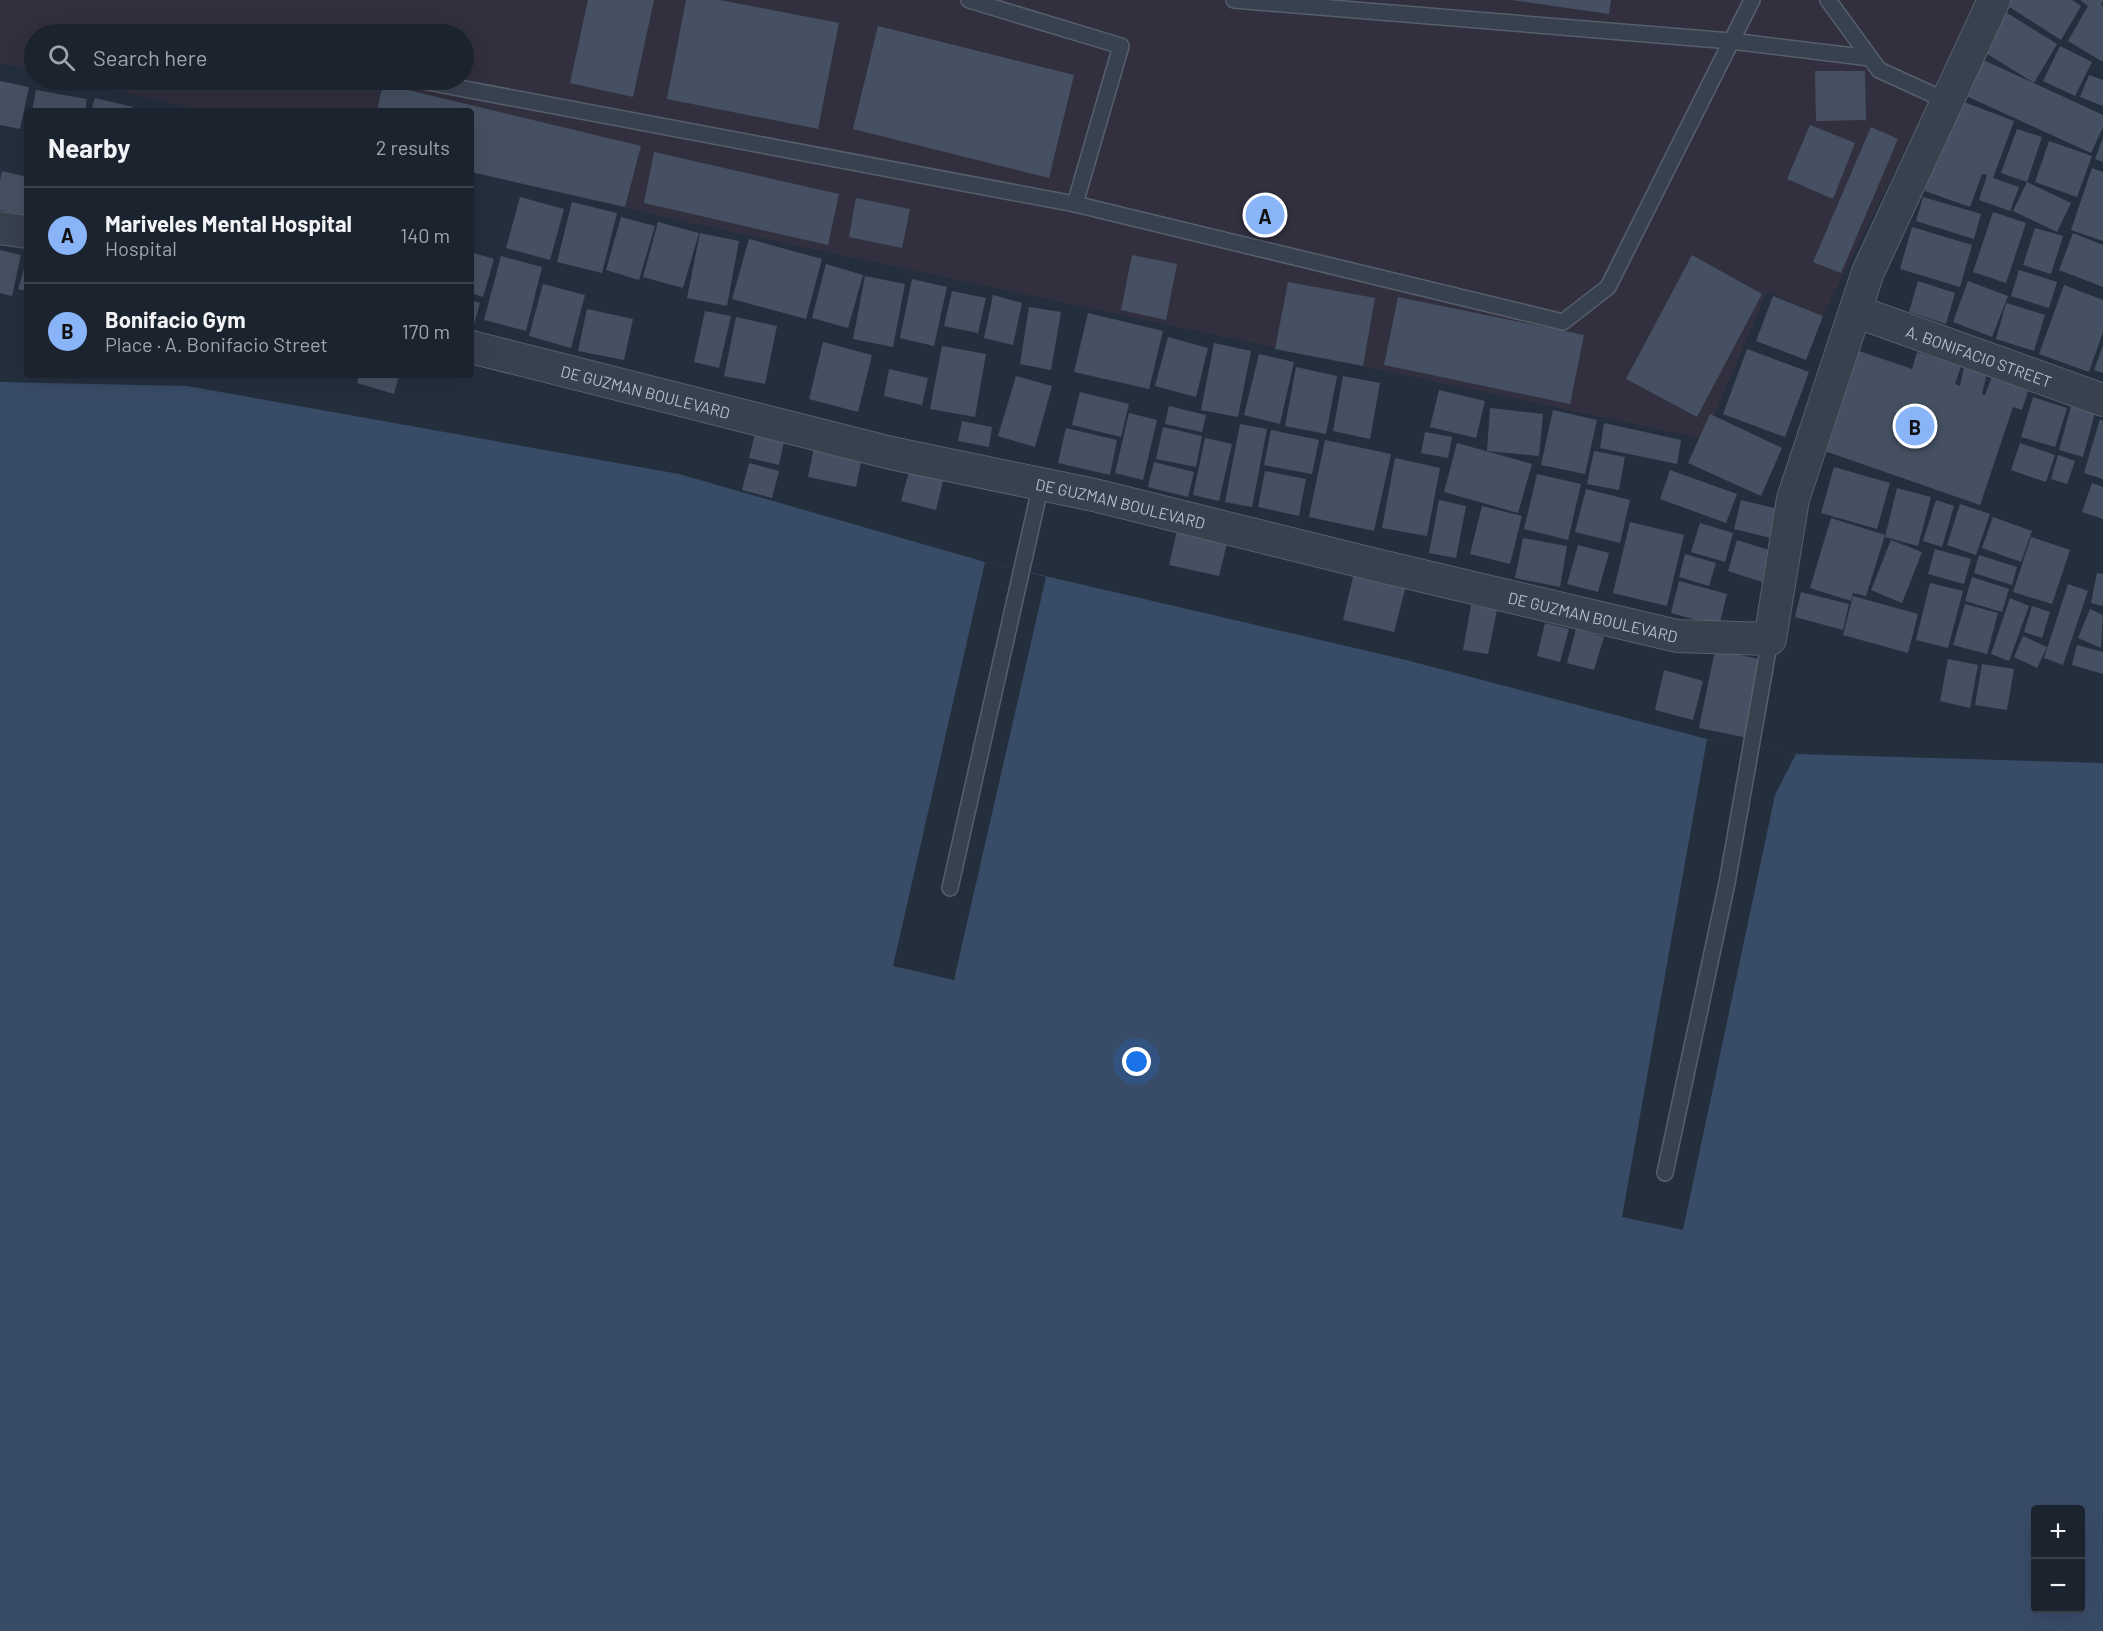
<!DOCTYPE html>
<meta charset="utf-8">
<style>
:root{--surface:#1b232e;--page:#282f3a;--text:#f1f3f6;--muted:#a0a4aa;--line:#39404a;--accent:#8ab4f8}
body{margin:0;font-family:Barlow,sans-serif;background:var(--page);color:var(--text)}
.controls{position:absolute;right:18px;bottom:18px;display:grid;overflow:hidden;border-radius:6px;box-shadow:0 6px 24px #0002}
.controls button{width:54px;height:54px;display:grid;place-items:center;padding:0;border:0;border-bottom:2px solid var(--line);background:var(--surface);color:var(--text);font:30px sans-serif}
.you{position:absolute;left:1137px;top:1062px;width:21px;height:21px;margin:-15px;border:4px solid #fff;border-radius:50%;background:#1a73e8;box-shadow:0 0 0 9px #1a73e833}
.badge{display:grid;place-items:center;width:39px;height:39px;border-radius:50%;background:var(--accent);color:#111;font-size:20px;font-weight:700}
.pin{position:absolute;translate:-50% -50%;border:3px solid #fff;box-shadow:0 2px 6px #0006}
.list{margin:0;padding:0;list-style:none}
h2{display:flex;justify-content:space-between;align-items:center;height:78px;margin:0;padding:0 24px;font-size:26px}
h2 small{font-size:20px;font-weight:400;color:var(--muted)}
.list li{display:grid;grid-template-columns:39px 1fr auto;gap:18px;align-items:center;box-sizing:border-box;height:96px;padding:0 24px;border-top:2px solid var(--line)}
.list b{display:block;font-size:22px;white-space:nowrap}
.list p{margin:0;font-size:20px;white-space:nowrap;color:var(--muted)}
.list em{font-size:20px;font-style:normal;color:var(--muted)}
.icon{flex:none;width:33px;height:33px;fill:none;stroke:currentColor;stroke-width:2;stroke-linecap:round;stroke-linejoin:round}
.map{position:relative;flex:none;width:2103px;height:1631px;overflow:hidden}
.search{position:absolute;background:var(--surface);box-shadow:0 6px 24px #0002;left:24px;top:24px;width:450px;height:66px;display:flex;align-items:center;gap:15px;box-sizing:border-box;padding:0 21px;border-radius:33px;color:var(--muted);font-size:22px}
.panel{position:absolute;background:var(--surface);box-shadow:0 6px 24px #0002;left:24px;top:108px;width:450px;height:270px;border-radius:6px}
.map>svg:first-child{display:block}
</style>
<div class="map">
<svg width="2103" height="1631" viewBox="0 0 2103 1631">
<rect width="100%" height="100%" fill="#242f3e"/>
<polygon fill="#32303f" points="0,0 1980,0 1823,316 1767,292 1704,439 691,223 471,172 471,111 207,111 71,80 464,80 464,34 34,34 34,71 0,63"/>
<path fill="#394c67" fill-rule="evenodd" d="M0 382 187 386 679 474 985 562 1406 660 1707 739 1796 754 2103 763V1631H0ZM2036 1510H2080V1608H2036Z"/>
<g fill="#242f3e">
<polygon points="985,562 1046,577 954,980 893,966"/>
<polygon points="1707,739 1796,754 1775,795 1683,1230 1622,1217"/>
</g>
<g fill="#455162">
<polygon points="588,0 654,0 633,97 570,83"/>
<polygon points="686,0 720,0 839,23 818,129 667,99"/>
<polygon points="1512,0 1611,0 1609,14"/>
<polygon points="2011,0 2072,0 2081,6 2061,40 2008,6"/>
<polygon points="2080,0 2103,0 2101,5 2103,6 2103,62 2068,41 2088,6"/>
<polygon points="2004,11 2057,44 2034,83 1981,50"/>
<polygon points="878,26 1074,75 1049,178 853,129"/>
<polygon points="2060,46 2092,62 2075,96 2043,81"/>
<polygon points="1979,58 2103,115 2103,127 2091,153 1962,94"/>
<polygon points="1815,71 1865,71 1866,120 1816,121"/>
<polygon points="2089,75 2103,80 2103,106 2080,97"/>
<polygon points="0,81 29,87 20,129 0,125"/>
<polygon points="383,84 641,146 625,207 471,172 471,111 377,111"/>
<polygon points="36,90 87,99 85,111 32,111"/>
<polygon points="95,98 133,107 132,111 91,111"/>
<polygon points="1956,99 2014,121 1993,178 2019,187 2010,211 1979,200 1987,175 1982,174 1970,207 1925,191"/>
<polygon points="1810,125 1855,143 1833,199 1787,179"/>
<polygon points="1871,127 1898,139 1841,273 1813,262"/>
<polygon points="2017,129 2042,137 2027,182 2001,173"/>
<polygon points="2103,138 2103,162 2095,159"/>
<polygon points="2049,141 2092,156 2077,197 2035,182"/>
<polygon points="654,152 839,194 828,245 644,203"/>
<polygon points="2092,168 2103,172 2103,241 2071,230"/>
<polygon points="2,171 27,177 25,216 0,210 0,181"/>
<polygon points="2027,182 2071,203 2057,232 2013,211"/>
<polygon points="520,197 564,209 550,260 506,248"/>
<polygon points="1923,197 1981,214 1974,239 1916,221"/>
<polygon points="856,198 910,209 902,248 849,237"/>
<polygon points="572,202 617,213 602,273 557,262"/>
<polygon points="1993,212 2026,223 2006,283 1973,272"/>
<polygon points="621,217 655,226 639,280 606,270"/>
<polygon points="658,222 699,233 683,288 643,277"/>
<polygon points="1912,227 1972,245 1960,287 1900,269"/>
<polygon points="2035,228 2063,236 2051,274 2023,265"/>
<polygon points="700,233 739,241 727,306 687,298"/>
<polygon points="2073,233 2103,245 2103,287 2059,270"/>
<polygon points="749,239 822,259 806,319 732,299"/>
<polygon points="0,250 21,255 12,296 0,293"/>
<polygon points="471,252 494,259 483,297 471,293"/>
<polygon points="1132,255 1177,264 1166,320 1121,310"/>
<polygon points="1692,255 1762,294 1697,417 1626,379"/>
<polygon points="501,256 542,267 526,331 484,320"/>
<polygon points="27,259 27,291 18,289"/>
<polygon points="826,264 863,275 848,328 812,318"/>
<polygon points="2019,270 2057,282 2049,308 2011,296"/>
<polygon points="865,276 905,284 893,347 853,339"/>
<polygon points="912,279 947,287 934,346 900,338"/>
<polygon points="1918,281 1955,293 1946,324 1909,312"/>
<polygon points="1968,281 2008,296 1992,337 1953,322"/>
<polygon points="1288,282 1375,298 1363,366 1275,349"/>
<polygon points="543,284 585,295 571,348 529,336"/>
<polygon points="2064,285 2103,300 2103,332 2089,372 2039,354"/>
<polygon points="952,291 986,298 978,333 944,326"/>
<polygon points="993,295 1022,303 1013,345 984,338"/>
<polygon points="1773,296 1823,316 1806,360 1756,341"/>
<polygon points="1398,297 1584,335 1570,404 1384,365"/>
<polygon points="471,300 480,303 474,325 471,324"/>
<polygon points="2006,303 2045,315 2034,351 1996,339"/>
<polygon points="1029,307 1061,312 1051,370 1020,364"/>
<polygon points="587,309 633,319 624,360 578,351"/>
<polygon points="705,311 731,316 719,368 694,362"/>
<polygon points="1088,313 1163,331 1149,389 1074,372"/>
<polygon points="736,317 777,326 765,384 724,376"/>
<polygon points="1168,337 1208,348 1196,397 1155,386"/>
<polygon points="823,342 872,355 858,412 809,399"/>
<polygon points="1214,343 1251,351 1238,417 1201,410"/>
<polygon points="2103,345 2103,373 2094,370"/>
<polygon points="942,346 986,354 975,417 930,409"/>
<polygon points="1850,348 1912,369 1917,352 1961,366 1955,384 1960,386 1964,367 1987,373 1982,394 1985,395 1993,374 2029,388 2022,410 2013,407 1980,505 1816,448"/>
<polygon points="1747,349 1809,372 1785,437 1723,414"/>
<polygon points="1259,354 1294,362 1280,424 1244,415"/>
<polygon points="1296,367 1337,376 1326,434 1285,426"/>
<polygon points="889,369 928,378 922,405 884,396"/>
<polygon points="359,375 399,375 394,394 357,383"/>
<polygon points="1016,376 1052,386 1035,447 998,436"/>
<polygon points="1343,376 1380,383 1370,439 1333,431"/>
<polygon points="1439,390 1485,401 1476,438 1430,427"/>
<polygon points="1080,392 1129,404 1121,437 1072,425"/>
<polygon points="2033,397 2067,408 2055,447 2021,437"/>
<polygon points="1169,406 1206,415 1202,432 1165,424"/>
<polygon points="2071,406 2095,413 2083,457 2059,450"/>
<polygon points="1490,408 1543,414 1539,456 1487,451"/>
<polygon points="1553,410 1597,420 1585,474 1541,465"/>
<polygon points="1129,413 1157,420 1143,480 1115,473"/>
<polygon points="1710,414 1782,448 1761,496 1688,463"/>
<polygon points="2100,419 2103,421 2103,479 2084,473"/>
<polygon points="962,421 992,427 989,447 958,441"/>
<polygon points="1604,423 1681,440 1677,464 1600,448"/>
<polygon points="1240,424 1267,429 1252,507 1225,502"/>
<polygon points="1163,427 1202,436 1196,467 1156,459"/>
<polygon points="1066,428 1117,440 1110,475 1058,463"/>
<polygon points="1271,430 1319,440 1312,474 1264,465"/>
<polygon points="1425,432 1452,437 1448,458 1421,453"/>
<polygon points="755,434 784,441 779,465 749,458"/>
<polygon points="1205,438 1232,444 1219,501 1193,495"/>
<polygon points="1325,440 1391,454 1374,531 1309,517"/>
<polygon points="815,442 863,452 856,487 808,477"/>
<polygon points="1457,443 1532,464 1518,513 1444,492"/>
<polygon points="2020,443 2055,455 2046,482 2011,470"/>
<polygon points="1594,451 1625,457 1619,490 1587,484"/>
<polygon points="2058,455 2075,461 2067,484 2051,479"/>
<polygon points="1395,458 1440,468 1427,536 1382,528"/>
<polygon points="1154,462 1194,472 1188,497 1148,487"/>
<polygon points="749,463 779,471 772,498 742,490"/>
<polygon points="1834,467 1890,483 1877,529 1821,513"/>
<polygon points="910,468 944,477 936,510 901,501"/>
<polygon points="1670,470 1737,494 1726,523 1660,499"/>
<polygon points="1265,471 1306,479 1299,516 1258,507"/>
<polygon points="1537,474 1581,484 1568,540 1524,529"/>
<polygon points="2092,483 2103,487 2103,519 2082,512"/>
<polygon points="1897,488 1931,497 1918,546 1885,537"/>
<polygon points="1586,489 1630,500 1620,543 1575,532"/>
<polygon points="1439,500 1466,506 1456,558 1429,553"/>
<polygon points="1741,500 1782,510 1775,539 1734,529"/>
<polygon points="1936,500 1954,506 1942,547 1923,541"/>
<polygon points="1960,504 1990,514 1976,555 1947,545"/>
<polygon points="1482,506 1522,516 1510,564 1470,554"/>
<polygon points="1993,517 2032,531 2021,562 1982,548"/>
<polygon points="1831,518 1885,535 1866,596 1853,593 1851,601 1810,588"/>
<polygon points="1630,522 1684,535 1667,606 1613,593"/>
<polygon points="1700,523 1733,533 1725,562 1691,552"/>
<polygon points="1177,531 1227,543 1219,576 1169,565"/>
<polygon points="2031,537 2070,550 2052,604 2013,592"/>
<polygon points="1523,538 1567,546 1560,587 1515,578"/>
<polygon points="1737,540 1775,552 1765,583 1728,571"/>
<polygon points="1891,540 1922,552 1902,603 1871,590"/>
<polygon points="1578,545 1609,553 1598,592 1567,584"/>
<polygon points="1935,549 1971,559 1964,584 1928,574"/>
<polygon points="1685,554 1716,563 1709,586 1679,577"/>
<polygon points="1979,555 2017,567 2012,585 1974,573"/>
<polygon points="1356,564 1408,578 1394,632 1343,620"/>
<polygon points="2097,573 2103,574 2103,606 2091,603"/>
<polygon points="1972,577 2009,589 2002,612 1965,601"/>
<polygon points="1679,581 1727,594 1719,626 1671,613"/>
<polygon points="1930,583 1963,591 1948,648 1916,640"/>
<polygon points="2068,584 2088,591 2063,665 2044,658"/>
<polygon points="1801,592 1849,604 1843,630 1795,617"/>
<polygon points="1853,596 1918,614 1908,653 1843,635"/>
<polygon points="2010,598 2029,606 2009,661 1991,654"/>
<polygon points="1965,604 1998,613 1987,654 1953,645"/>
<polygon points="1471,605 1497,610 1488,654 1463,650"/>
<polygon points="2032,606 2050,612 2042,638 2024,632"/>
<polygon points="2090,609 2103,615 2101,648 2078,638"/>
<polygon points="1545,623 1569,629 1560,662 1537,656"/>
<polygon points="1576,629 1604,637 1594,670 1567,663"/>
<polygon points="2023,636 2047,647 2037,668 2014,657"/>
<polygon points="2077,645 2103,652 2103,674 2072,665"/>
<polygon points="1715,650 1764,660 1748,738 1699,728"/>
<polygon points="1948,659 1978,665 1970,708 1940,701"/>
<polygon points="1982,664 2014,669 2007,710 1975,705"/>
<polygon points="1664,670 1703,681 1693,720 1655,710"/>
</g>
<g fill="none" stroke-linecap="round" stroke-linejoin="round">
<g stroke="#565f6c" stroke-width="18">
<g id="lane">
<polyline points="969,0 1121,46 1075,204"/>
<polyline points="1234,0 1731,41 1870,58"/>
<polyline points="1828,0 1879,70 1947,101"/>
<polyline points="417,80 1075,204 1563,322 1608,287 1752,0"/>
<polyline points="950,888 1041,484"/>
<polyline points="1665,1173 1727,883 1770,639"/>
</g>
</g>
<g stroke="#565f6c" stroke-width="34">
<g id="street">
<polyline points="0,228 27,232"/>
<path id="s1" d="M1855 311 2103 400"/>
<path id="s2" d="M471 347 891 453 1094 495 1372 564 1677 636 1770 639 1793 499 1868 272 1994 0"/>
</g>
</g>
<use href="#lane" stroke="#38414e" stroke-width="15"/>
<use href="#street" stroke="#38414e" stroke-width="32"/>
</g>
<g text-anchor="middle" dominant-baseline="central" stroke-width="4.5" stroke-linejoin="round" paint-order="stroke">
<g font-size="16" fill="#b4bcc9" stroke="#1d2633">
<text stroke="none"><textPath href="#s1" startOffset="132">A. BONIFACIO STREET</textPath></text>
<text stroke="none"><textPath href="#s2" startOffset="180">DE GUZMAN BOULEVARD</textPath></text>
<text stroke="none"><textPath href="#s2" startOffset="668">DE GUZMAN BOULEVARD</textPath></text>
<text stroke="none"><textPath href="#s2" startOffset="1154">DE GUZMAN BOULEVARD</textPath></text>
</g>
</g>
</svg>
<div class="controls">
<button>+</button>
<button>−</button>
</div>
<div class="you"></div>
<div class="pin badge" style="left:1265px;top:215px">A</div>
<div class="pin badge" style="left:1915px;top:426px">B</div>
<div class="search"><svg class="icon" aria-label="search" viewBox="0 0 24 24"><circle cx="10" cy="10" r="6"/><path d="M15 15l6 6"/></svg>Search here</div>
<section class="panel">
<h2>Nearby<small>2 results</small></h2>
<ul class="list">
<li><span class="badge">A</span><div><b>Mariveles Mental Hospital</b><p>Hospital</p></div><em>140 m</em></li>
<li><span class="badge">B</span><div><b>Bonifacio Gym</b><p>Place · A. Bonifacio Street</p></div><em>170 m</em></li>
</ul>
</section>
</div>
